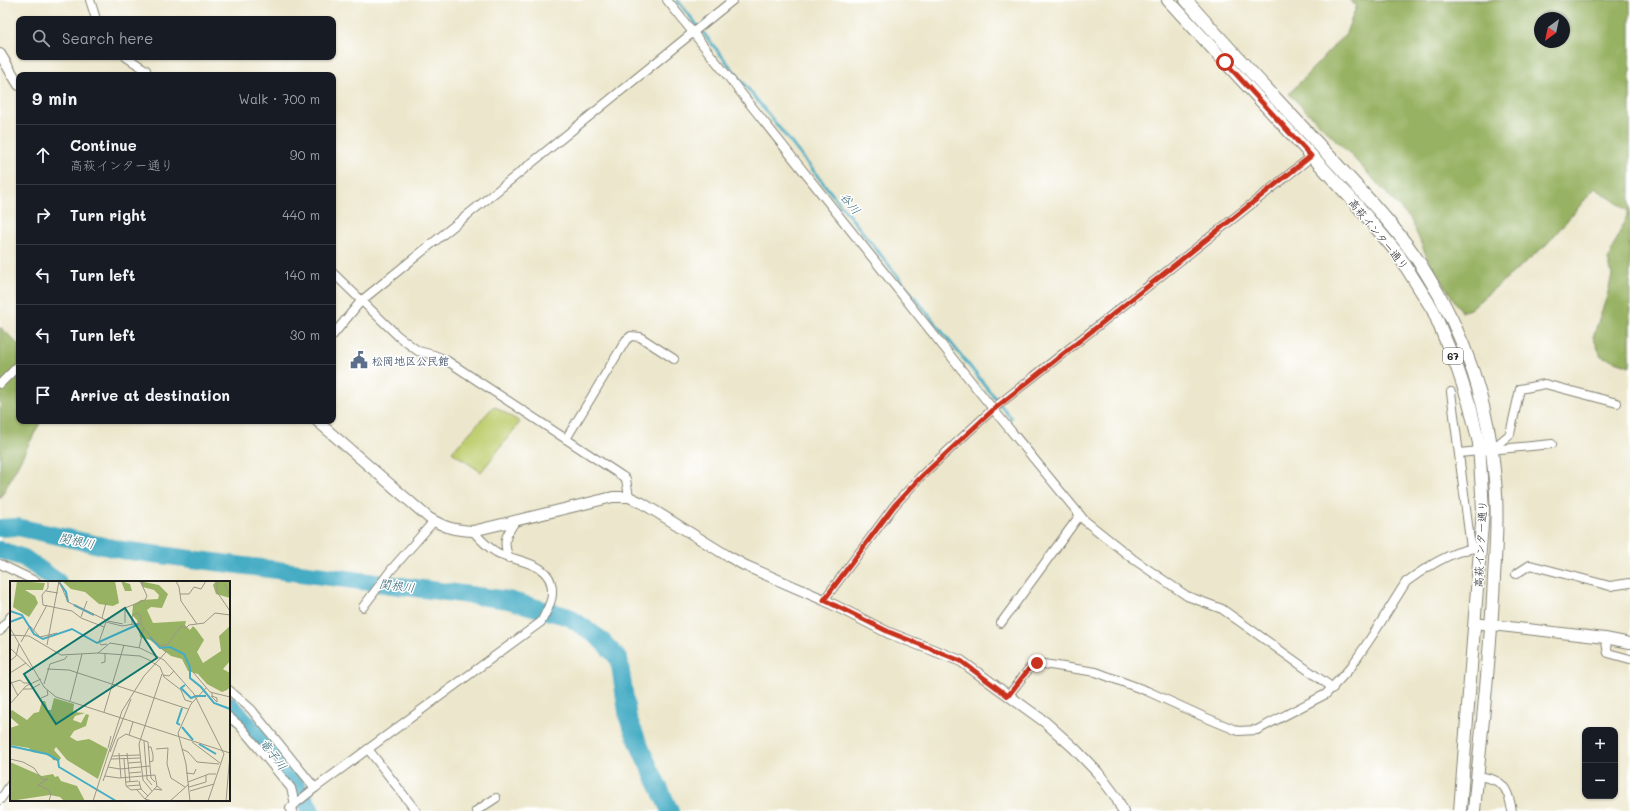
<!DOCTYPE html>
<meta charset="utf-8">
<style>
:root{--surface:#171b24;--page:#20242c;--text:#f1f3f6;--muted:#9ea1a6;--line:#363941}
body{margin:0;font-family:Mali,"Klee One",sans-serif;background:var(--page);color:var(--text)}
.controls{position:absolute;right:12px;bottom:12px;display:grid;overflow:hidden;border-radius:8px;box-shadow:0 1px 3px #0004}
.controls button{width:36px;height:36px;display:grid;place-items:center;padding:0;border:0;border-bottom:1px solid var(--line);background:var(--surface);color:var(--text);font:20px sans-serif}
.compass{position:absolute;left:1534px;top:12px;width:36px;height:36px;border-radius:50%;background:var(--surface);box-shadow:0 1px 3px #0004;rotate:213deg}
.stop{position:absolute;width:12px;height:12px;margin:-9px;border:3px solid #c8321e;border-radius:50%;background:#fff}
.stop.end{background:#c8321e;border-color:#fff;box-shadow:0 1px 4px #0008}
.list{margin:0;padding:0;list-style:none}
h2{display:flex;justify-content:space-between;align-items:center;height:52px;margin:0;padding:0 16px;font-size:17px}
h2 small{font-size:13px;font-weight:400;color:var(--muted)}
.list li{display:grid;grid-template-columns:26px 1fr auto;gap:12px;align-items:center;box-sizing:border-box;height:60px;padding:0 16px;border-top:1px solid var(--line)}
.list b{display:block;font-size:15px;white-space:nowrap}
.list p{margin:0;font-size:13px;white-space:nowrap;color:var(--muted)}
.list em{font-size:13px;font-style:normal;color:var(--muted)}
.icon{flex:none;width:22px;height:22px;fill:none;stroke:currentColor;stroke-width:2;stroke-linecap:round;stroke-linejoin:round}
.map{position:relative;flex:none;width:1630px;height:811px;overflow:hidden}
.search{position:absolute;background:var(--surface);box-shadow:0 1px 3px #0004;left:16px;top:16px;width:320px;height:44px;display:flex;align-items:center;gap:10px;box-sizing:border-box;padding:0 14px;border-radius:8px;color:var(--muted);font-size:15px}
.panel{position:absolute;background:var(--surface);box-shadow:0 1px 3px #0004;left:16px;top:72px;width:320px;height:352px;border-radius:8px}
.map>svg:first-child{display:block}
</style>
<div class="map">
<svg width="1630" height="811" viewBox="0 0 1630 811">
<rect width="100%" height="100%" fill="#fff"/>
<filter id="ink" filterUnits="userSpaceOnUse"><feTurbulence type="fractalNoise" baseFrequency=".025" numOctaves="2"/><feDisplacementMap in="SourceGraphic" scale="8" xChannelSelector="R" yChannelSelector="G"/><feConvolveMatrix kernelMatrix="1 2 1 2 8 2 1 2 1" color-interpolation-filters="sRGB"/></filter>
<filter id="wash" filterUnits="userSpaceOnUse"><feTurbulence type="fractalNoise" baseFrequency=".012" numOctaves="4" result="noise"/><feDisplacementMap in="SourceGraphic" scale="16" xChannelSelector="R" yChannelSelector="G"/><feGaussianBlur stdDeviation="0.9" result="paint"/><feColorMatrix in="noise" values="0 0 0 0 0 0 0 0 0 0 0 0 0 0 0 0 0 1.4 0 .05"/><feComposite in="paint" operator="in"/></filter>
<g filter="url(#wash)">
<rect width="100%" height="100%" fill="#ece7cc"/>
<polygon fill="#c0cf72" stroke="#6e7647" points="494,406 520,422 481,472 452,452"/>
<g fill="#98b264" stroke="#5a6740" fill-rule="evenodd">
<path d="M1349 0H1630V366L1601 356 1593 337 1607 296 1612 275 1608 259 1629 211 1595 188 1547 244 1470 309 1462 312 1429 262 1411 220 1350 154 1289 94 1346 33 1357 5ZM1540 18H1564V42H1540Z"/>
<polygon points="0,327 19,345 19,421 41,421 0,499"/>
</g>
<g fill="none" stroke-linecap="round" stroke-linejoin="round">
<polyline stroke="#44acc4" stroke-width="3" points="677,0 1011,418"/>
<g stroke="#44acc4" stroke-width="18">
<polyline points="0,528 17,527 122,550 508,600 569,617 599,638 619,659 628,718 643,754 670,811"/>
<polyline points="0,550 24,558 58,582"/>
<path d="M229 704C261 737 290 770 311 811"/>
</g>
</g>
</g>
<g filter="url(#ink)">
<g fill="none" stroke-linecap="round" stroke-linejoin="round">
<g stroke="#848274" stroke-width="10">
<g id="minor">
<polyline points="90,0 96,19"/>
<polyline points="667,0 993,409 1084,520 1133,559 1187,596 1222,609 1333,688"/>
<polyline points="126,57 146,70 147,75"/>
<polyline points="333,273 398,336 418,351 434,355 446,360 622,476 626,479 629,497"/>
<polyline points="333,335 361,301 733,0"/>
<polyline points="0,384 19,365"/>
<polyline points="1451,392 1471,548"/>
<polyline points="566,439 626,340 631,336 640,337 674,359"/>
<polyline points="1492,449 1510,434 1520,389 1545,384 1617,403"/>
<polyline points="1459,453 1552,444"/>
<path d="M509 558C502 541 506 535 516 520"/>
<polyline points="0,564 37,582"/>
<polyline points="1516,574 1530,565 1610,586 1630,583"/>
<polyline points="824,600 894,506 921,476 993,409 1311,157"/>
<polyline points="363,607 391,570 434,521"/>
<polyline points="1001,623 1080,515"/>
<polyline points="0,631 11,616"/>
<polyline points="1605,638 1608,653 1630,659"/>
<polyline points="229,690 251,709 315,788"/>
<path d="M1008 696 1028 670 1037 663 1096 672 1147 691 1202 716 1238 731 1257 730 1326 694 1351 667 1374 633 1406 582C1425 568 1457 547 1481 548"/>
<polyline points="229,717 240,726 291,788 295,804"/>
<polyline points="368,749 416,811"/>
<path d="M1477 776C1502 779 1508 786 1512 811"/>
<polyline points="0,800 11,784"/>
<path d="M292 811 290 808 315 788 541 622C545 614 552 603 552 594 554 561 517 563 496 552 486 546 480 539 473 531"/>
<polyline points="476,811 496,798"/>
</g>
</g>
<g stroke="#848274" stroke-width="12">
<g id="tertiary">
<polyline points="0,54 19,85"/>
<path d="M317 421 429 518C446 528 454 530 473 531L613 497H629L642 503 726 555 744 565 824 600 889 633 961 661 1045 722 1074 748 1098 773 1116 797 1123 811"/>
<polyline points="1474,623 1605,638 1630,643"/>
</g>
</g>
<g stroke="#848274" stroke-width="14">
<g id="primary">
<polyline points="1168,0 1357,205 1398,254 1433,310 1458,370 1470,406 1479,443 1483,510 1460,811"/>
<path d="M1186 0C1237 58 1290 113 1342 170 1371 202 1403 235 1426 273 1465 334 1490 408 1495 480 1498 512 1496 545 1494 577 1491 655 1481 733 1474 811"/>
</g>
</g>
<use href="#minor" stroke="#fff" stroke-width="8"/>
<use href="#tertiary" stroke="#fff" stroke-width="10"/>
<use href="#primary" stroke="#fff" stroke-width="12"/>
</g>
</g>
<g fill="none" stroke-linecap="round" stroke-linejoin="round" filter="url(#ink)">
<polyline stroke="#c8321e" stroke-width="5" points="1037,663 1028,670 1008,696 961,661 889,632 824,600 894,506 922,476 993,410 1311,156 1225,62"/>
</g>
<defs>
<g id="civic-bare" transform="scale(1.38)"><path d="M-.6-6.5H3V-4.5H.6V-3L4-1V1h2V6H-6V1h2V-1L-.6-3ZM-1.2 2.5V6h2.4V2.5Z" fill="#5c6f8a" stroke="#fff" stroke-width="2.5" paint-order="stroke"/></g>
</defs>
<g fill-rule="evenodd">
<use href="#civic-bare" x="359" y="360"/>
</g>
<g text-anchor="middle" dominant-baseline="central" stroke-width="3" stroke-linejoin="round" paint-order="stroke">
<rect fill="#fff" stroke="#606060" stroke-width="1" x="1443" y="348" width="20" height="16" rx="3"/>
<g font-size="10" font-weight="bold" fill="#1c1c1c">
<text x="1453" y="356">67</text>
</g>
<g font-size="11" fill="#1c1c1c" stroke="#fff">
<text transform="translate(1379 234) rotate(51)">高萩インター通り</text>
<text transform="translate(1480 544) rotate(-87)">高萩インター通り</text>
</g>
<g font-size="11" font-weight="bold" fill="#4e5e75" stroke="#fff" text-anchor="start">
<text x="372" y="360">松岡地区公民館</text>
</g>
<g font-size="12" font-style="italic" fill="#306470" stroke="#fff">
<text transform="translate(851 203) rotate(51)">谷川</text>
<text transform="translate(77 540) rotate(12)">関根川</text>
<text transform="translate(397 585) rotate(7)">関根川</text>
<text transform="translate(274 754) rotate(53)">竜子川</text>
</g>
</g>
<g transform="translate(10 581)">
<rect width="220" height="220" fill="#ece7cc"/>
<path d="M7 0 35 2 33 9H15L25 15 28 22 19 36 3 26ZM52 0H105L109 22 103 25 89 23 75 11 61 8ZM111 0 120 3 122 10H115ZM129 0 149 4 158 13 152 27 141 26 137 29 143 42 176 40 175 44 180 49 183 45 186 48 194 59 187 71 193 82 211 70 209 55 220 45V80L213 88 220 92V106L217 109 212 111 197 103 188 93 178 90 172 78 161 75 140 59 130 56 127 39 122 34 123 24 131 19 148 18 149 14 144 9 133 6ZM206 0H220V17L206 13 203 4ZM44 117 64 123 63 131 75 132 65 135 63 139 71 142 76 133 79 134 76 145 64 150 60 156 67 160 79 158 98 168 88 198 57 179 46 166 44 169 51 177 49 180 43 179 40 174 22 171 19 167 0 164V147L9 144 0 136V131L2 129 17 139 24 132 29 131 32 120H35L38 129H41ZM0 181 32 195 43 193 45 196 48 195 51 200 67 205 75 220H54L50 216 40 214 0 220Z" fill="#98b264"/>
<path fill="none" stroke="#44acc4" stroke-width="2" d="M49 1 56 11 58 21M64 24 84 34M0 30 12 34 24 53 33 58 62 48 87 62 129 43M0 41 13 36M140 56 150 67 160 66 174 73 180 86V97L191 106 204 122 220 128M175 104 171 107 181 117 186 115H196M170 144 167 142 172 127M172 146 183 159M189 163 206 173M0 165 37 173 48 179 49 186 106 220"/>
<path fill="none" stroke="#999686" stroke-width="1" d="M38 0V7L32 14 33 24 62 30 71 37 94 46M49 0 58 21 98 40 113 43M166 0 169 6 171 20 187 43 194 42 205 32 220 34M207 0V11L220 30M215 3 220 15M36 10 48 12M170 13H179L184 6 191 8 196 0M71 36 77 20M92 37 96 22M96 41 112 45 130 42 144 60 152 65M96 41 89 61 91 64 97 63M115 42V27L135 19 137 15 132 4 133 0M122 43V35L127 32 131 35V42M0 47 34 106 46 116 220 172M23 50 37 24M0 54 19 55 51 74 88 72 100 62 130 67 154 79 184 113 214 173 198 220M11 61 20 45 30 56 47 52M37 64 49 0M152 65 158 63 171 45 176 47 179 44 187 43M0 67 23 89M129 67 134 46M88 72 130 75 139 79 150 86 154 96 171 109 175 119 182 121M0 80 6 75 9 63M91 82 95 81V73M37 88 59 89 178 128M183 91 200 111 220 116M0 92 16 82M153 94 159 95 164 90M0 99 8 115M1 102 10 99 14 102H20M34 103 40 83 55 78 57 75M13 108H21L30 103M201 115 207 121V117L202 115V112M31 117 38 114 37 109M60 120 72 73M0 123 16 105 31 98M94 131 114 64M119 154 123 141M134 160 137 198 142 204M182 161 210 182M138 166H141L143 174V180L139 181M98 167 101 155M146 168 158 167 157 183 161 197 175 206M172 168 178 171 187 181 209 183M100 171 121 118M109 172 111 197M117 172 120 201M102 175 130 174M0 178 13 181 24 187 32 198H38L28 204 39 209 41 213 39 220M101 178 130 177M114 178 116 205 121 209 132 208M118 182 131 181M98 186 110 188M110 188 140 185M119 192 131 191M176 192 184 193 186 188M95 195 109 197 145 194 147 205 152 209 144 208M93 200 108 158 116 153 138 161 141 197 145 201M129 200 131 208 138 215M116 201 128 200M178 201 199 193H206M117 205 130 204M179 206 196 201V194M127 209 135 218 142 220M142 210 133 199 129 163 152 93M180 210 204 203M135 218 147 205M83 220 112 130 134 95 156 71 152 68M160 220 179 203M180 220 176 183 168 152 181 123 196 107M216 220 220 173"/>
<path fill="#0f766e" fill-opacity="0.15" stroke="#0f766e" stroke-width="2" d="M115 27 147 77 46 143 14 93Z"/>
<rect width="220" height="220" fill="none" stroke="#1c1c1c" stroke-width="2"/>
</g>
</svg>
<div class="controls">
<button>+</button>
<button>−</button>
</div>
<svg class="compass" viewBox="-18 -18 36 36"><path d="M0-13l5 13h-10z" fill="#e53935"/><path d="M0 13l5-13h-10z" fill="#9ea1a6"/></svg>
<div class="stop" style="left:1225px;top:62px"></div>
<div class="stop end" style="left:1037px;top:663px"></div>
<div class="search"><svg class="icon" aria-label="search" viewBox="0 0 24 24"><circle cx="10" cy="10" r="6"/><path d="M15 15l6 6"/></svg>Search here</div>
<section class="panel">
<h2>9 min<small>Walk · 700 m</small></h2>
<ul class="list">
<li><svg class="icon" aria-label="ahead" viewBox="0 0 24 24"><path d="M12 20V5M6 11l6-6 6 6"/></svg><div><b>Continue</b><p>高萩インター通り</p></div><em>90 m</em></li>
<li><svg class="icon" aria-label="right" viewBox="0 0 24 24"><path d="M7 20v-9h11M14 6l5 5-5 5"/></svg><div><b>Turn right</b></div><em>440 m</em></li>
<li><svg class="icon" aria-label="left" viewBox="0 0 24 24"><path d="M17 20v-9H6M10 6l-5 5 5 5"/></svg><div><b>Turn left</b></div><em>140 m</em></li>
<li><svg class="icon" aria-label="left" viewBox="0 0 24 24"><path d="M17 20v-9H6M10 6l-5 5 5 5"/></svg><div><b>Turn left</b></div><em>30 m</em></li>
<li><svg class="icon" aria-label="arrive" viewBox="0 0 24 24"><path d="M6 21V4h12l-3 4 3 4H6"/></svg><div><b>Arrive at destination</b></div></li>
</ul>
</section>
</div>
